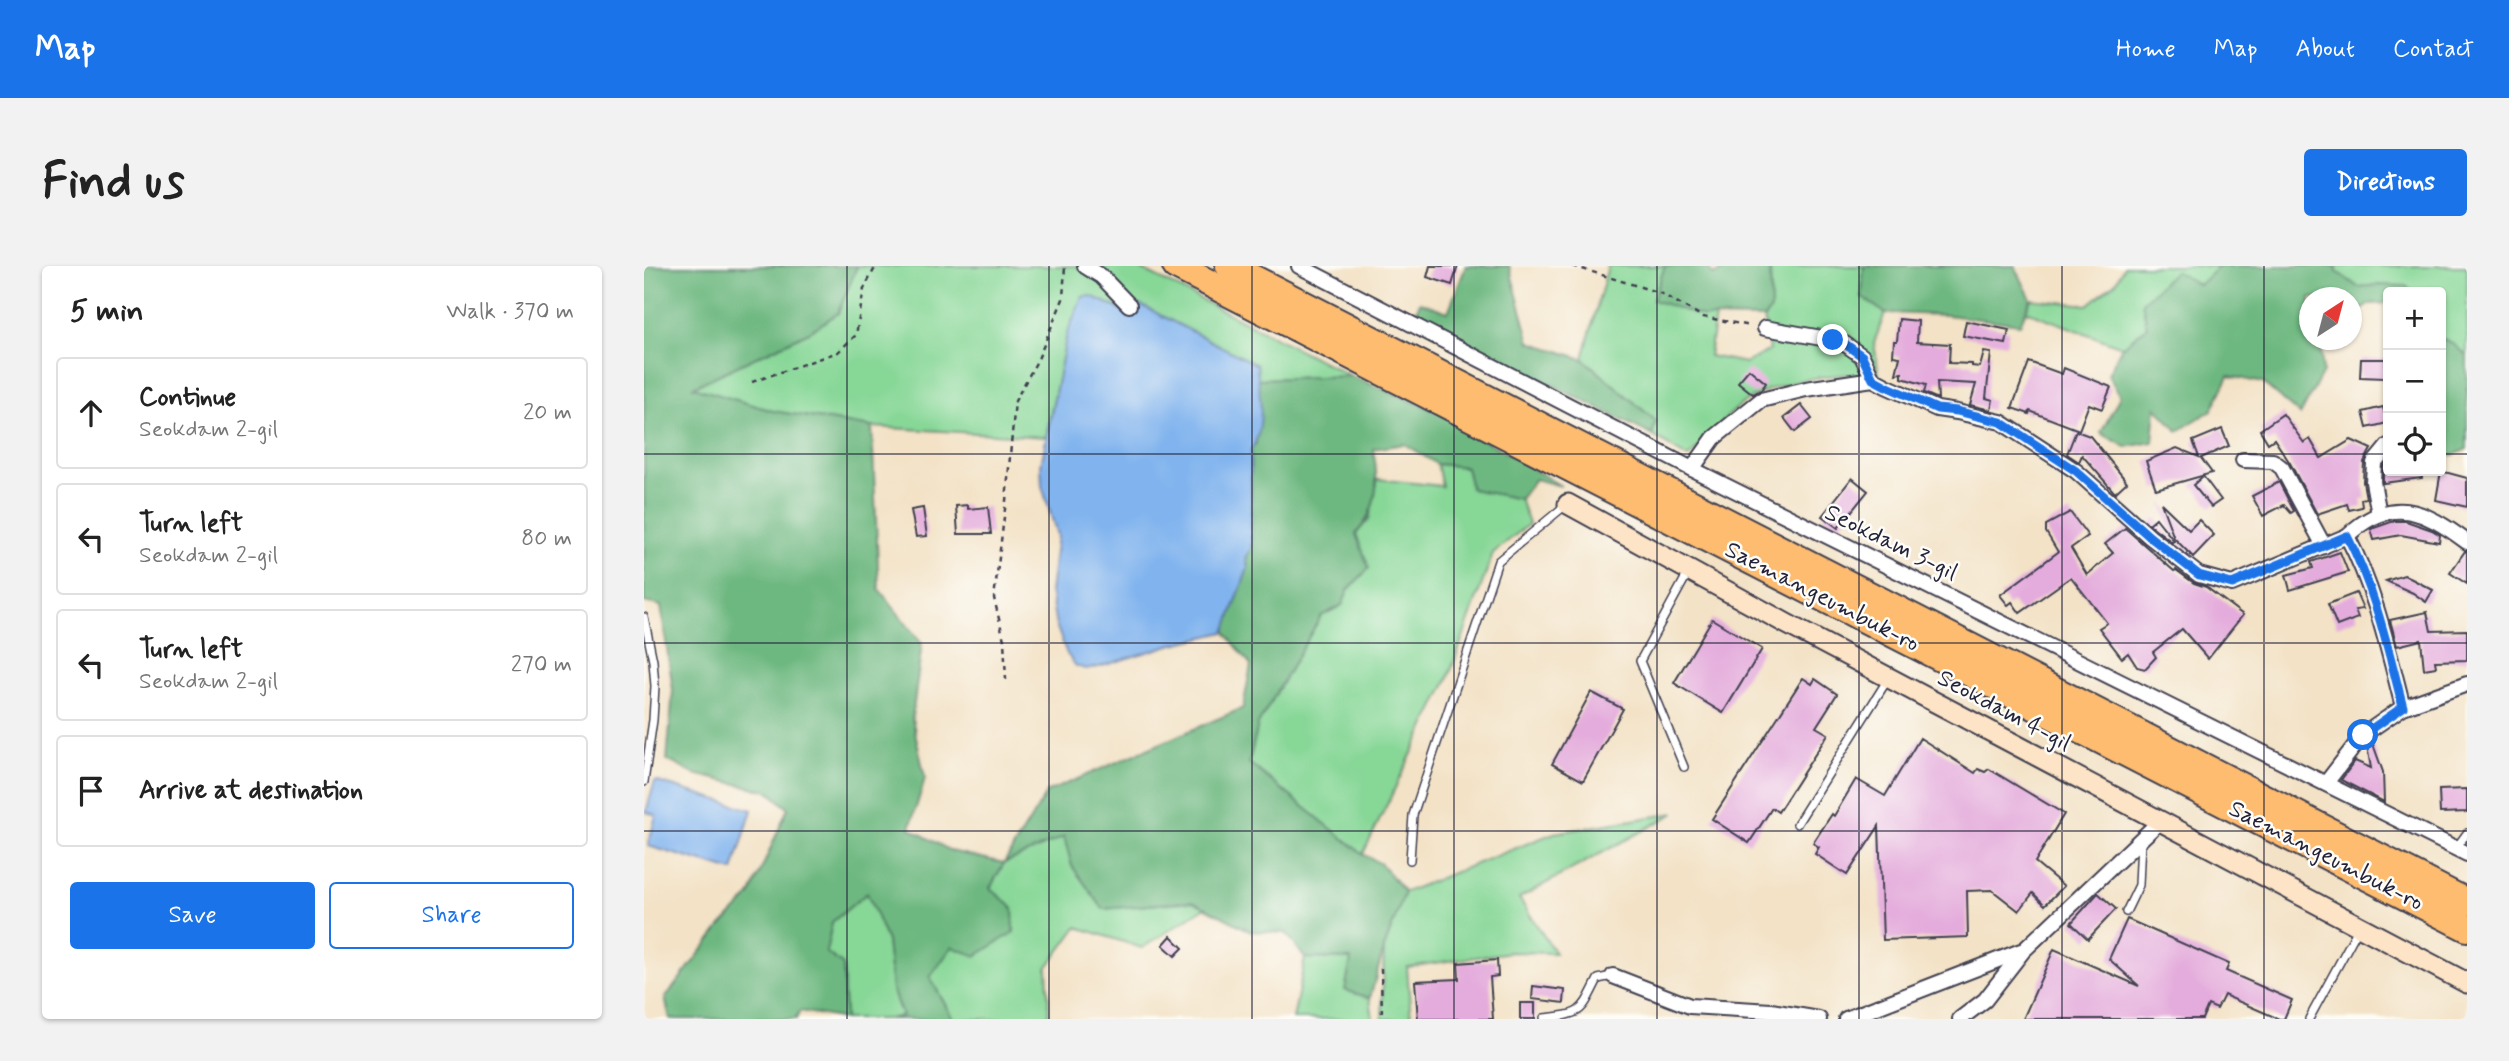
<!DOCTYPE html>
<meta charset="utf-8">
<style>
:root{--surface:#fff;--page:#f2f2f2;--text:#222;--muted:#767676;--line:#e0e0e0;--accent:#1a73e8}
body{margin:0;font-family:Mynerve,sans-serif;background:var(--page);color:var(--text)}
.controls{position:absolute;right:21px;top:21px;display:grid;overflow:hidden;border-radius:7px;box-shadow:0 2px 5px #0004}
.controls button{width:63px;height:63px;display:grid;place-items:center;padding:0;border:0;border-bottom:2px solid var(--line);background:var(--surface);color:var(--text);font:35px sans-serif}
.compass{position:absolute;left:1655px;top:21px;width:63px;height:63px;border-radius:50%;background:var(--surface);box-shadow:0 2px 5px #0004;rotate:36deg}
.stop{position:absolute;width:21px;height:21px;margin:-16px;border:5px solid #1a73e8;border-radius:50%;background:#fff}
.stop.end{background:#1a73e8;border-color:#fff;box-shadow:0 2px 7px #0008}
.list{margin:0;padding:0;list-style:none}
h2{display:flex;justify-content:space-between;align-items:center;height:91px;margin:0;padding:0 28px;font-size:30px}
h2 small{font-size:23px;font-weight:400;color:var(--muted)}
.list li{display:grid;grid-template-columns:46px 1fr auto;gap:21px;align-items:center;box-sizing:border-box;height:112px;margin:0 14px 14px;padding:0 14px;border:2px solid var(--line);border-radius:7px}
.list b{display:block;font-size:26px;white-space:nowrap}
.list p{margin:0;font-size:23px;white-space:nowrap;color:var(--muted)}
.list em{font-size:23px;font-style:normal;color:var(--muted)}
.actions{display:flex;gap:14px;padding:21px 28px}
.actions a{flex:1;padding:16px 0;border:2px solid var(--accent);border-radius:7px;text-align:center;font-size:24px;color:var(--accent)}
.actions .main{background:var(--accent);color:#fff}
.icon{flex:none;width:38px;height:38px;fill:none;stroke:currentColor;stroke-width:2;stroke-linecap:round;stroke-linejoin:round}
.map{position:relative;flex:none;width:1823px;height:753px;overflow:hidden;border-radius:7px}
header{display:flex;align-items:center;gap:42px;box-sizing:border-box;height:98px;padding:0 35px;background:var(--accent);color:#fff}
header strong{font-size:33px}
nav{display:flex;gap:38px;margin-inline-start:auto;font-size:24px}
.intro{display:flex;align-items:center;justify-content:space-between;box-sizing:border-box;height:168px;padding:0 42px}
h1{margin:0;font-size:49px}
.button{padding:18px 32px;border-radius:7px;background:var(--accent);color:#fff;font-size:24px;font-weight:700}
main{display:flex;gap:42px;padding:0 42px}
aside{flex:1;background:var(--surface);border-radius:7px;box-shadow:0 2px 5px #0004}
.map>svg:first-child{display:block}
</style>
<header>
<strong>Map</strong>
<nav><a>Home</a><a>Map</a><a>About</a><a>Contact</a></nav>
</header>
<div class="intro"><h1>Find us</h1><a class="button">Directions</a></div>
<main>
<aside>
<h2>5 min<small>Walk · 370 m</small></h2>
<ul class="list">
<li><svg class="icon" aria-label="ahead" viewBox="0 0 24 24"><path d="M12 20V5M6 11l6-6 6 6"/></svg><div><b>Continue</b><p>Seokdam 2-gil</p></div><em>20 m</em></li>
<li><svg class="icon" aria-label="left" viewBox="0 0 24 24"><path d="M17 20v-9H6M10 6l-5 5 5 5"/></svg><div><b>Turn left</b><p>Seokdam 2-gil</p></div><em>80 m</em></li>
<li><svg class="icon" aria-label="left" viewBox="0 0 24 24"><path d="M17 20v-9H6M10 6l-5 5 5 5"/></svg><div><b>Turn left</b><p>Seokdam 2-gil</p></div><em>270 m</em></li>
<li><svg class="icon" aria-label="arrive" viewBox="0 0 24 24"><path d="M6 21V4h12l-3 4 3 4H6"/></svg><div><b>Arrive at destination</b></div></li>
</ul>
<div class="actions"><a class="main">Save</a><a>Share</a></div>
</aside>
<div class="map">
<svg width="1823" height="753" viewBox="0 0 1823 753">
<rect width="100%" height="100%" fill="#fdfcf7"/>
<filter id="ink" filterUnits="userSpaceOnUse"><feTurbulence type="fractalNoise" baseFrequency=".0143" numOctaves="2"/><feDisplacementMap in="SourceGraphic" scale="14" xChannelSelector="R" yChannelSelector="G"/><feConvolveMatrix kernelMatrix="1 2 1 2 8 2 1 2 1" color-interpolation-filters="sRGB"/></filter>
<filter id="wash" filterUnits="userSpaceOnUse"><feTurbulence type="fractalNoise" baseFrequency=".00686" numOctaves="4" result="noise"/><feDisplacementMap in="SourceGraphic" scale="28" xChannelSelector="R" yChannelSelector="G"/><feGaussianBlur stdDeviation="1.57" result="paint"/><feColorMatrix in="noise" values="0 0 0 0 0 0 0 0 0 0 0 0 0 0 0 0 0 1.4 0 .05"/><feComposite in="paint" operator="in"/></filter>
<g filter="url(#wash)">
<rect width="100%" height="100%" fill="#f3e2c6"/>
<g fill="#87d797" stroke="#547c69" stroke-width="2">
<polygon points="213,0 491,0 707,110 614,113 613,99 446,30 438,31 423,68 402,171 228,161 129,145 48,121 165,66 194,47"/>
<path d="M964 0H1021L1009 34 1071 51 1065 90 1102 97 1126 84 1120 52 1127 43 1126 0H1220L1218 31 1241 47 1230 77 1235 110C1197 104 1130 115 1098 138 1079 152 1062 175 1044 192L1008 169 1012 155 939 93Z"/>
<polygon points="1480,0 1575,0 1555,20 1478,81 1382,45 1387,33 1444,39 1472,16"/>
<polygon points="1692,0 1823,0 1823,90 1808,77 1797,72 1797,26 1769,26 1762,20 1735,19 1714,21 1693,6"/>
<polygon points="793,198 822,201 827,223 876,233 885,258 849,287 804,413 719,588 604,497 614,458 677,350 698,339 704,324 725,302 712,268 725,253 734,213 798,220"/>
<polygon points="1031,547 875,632 911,687 867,686 763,701 767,753 738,753 740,682 761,626 910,567"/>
<polygon points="420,571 428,600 460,643 549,635 562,641 498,682 433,661 403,702 405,748 402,753 309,753 286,711 308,681 369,642 346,622 360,597"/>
<polygon points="223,626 243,675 248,723 258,750 245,753 201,753 199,699 182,687 188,656"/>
<polygon points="661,692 708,693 701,724 726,732 729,753 649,753"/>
</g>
<g fill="#6db880" stroke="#486d5e" stroke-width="2">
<path d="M0 0H213L194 47 165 66 49 121 129 145 228 161 235 323 278 378 268 452 281 512 266 562 307 585 360 597 403 526 599 442 607 399 581 366 604 302 602 292 606 199 607 184 612 177 614 113 707 110 790 144 917 220 891 213 876 233 827 223 822 201 793 198 760 178 729 183C735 215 735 242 712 268L725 302 704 324 698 339 677 350 614 458 605 497 719 588 737 598 761 626 740 682 726 732 701 724 707 693 661 692 642 667 606 665 549 635 459 643 428 600 420 571 360 597 346 622 369 642 370 666 332 690 308 681 286 711 309 753H245L258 750 248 723 243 675 223 627 188 656 182 686 199 699 201 753 156 745 152 753H26L21 732 77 660 106 630 144 542 124 525 50 508 23 494 29 424 17 340 0 336Z"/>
<polygon points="822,0 865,0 886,76 939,93 1012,155 1008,169 770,50 776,36 804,46"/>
<polygon points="1021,0 1063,0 1069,9 1086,0 1126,0 1127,44 1120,52 1059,51 1009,34"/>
<polygon points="1220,0 1371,0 1387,33 1376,58 1303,49 1241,47 1218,31"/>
<polygon points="1575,0 1692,0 1693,6 1714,21 1735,19 1762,20 1769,26 1744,26 1744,37 1726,38 1708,50 1708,32 1666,32 1666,74 1676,74 1679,106 1656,149 1619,117 1585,110 1568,144 1534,165 1512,141 1509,176 1482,181 1457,167 1476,130 1464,108 1478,81 1503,61 1498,36 1531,5 1555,19"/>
<polygon points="1797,72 1808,77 1823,90 1823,183 1810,189 1797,188"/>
</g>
<g fill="#81b4ee" stroke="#526b94" stroke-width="2">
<path d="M447 30 484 47 497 39 613 99C615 124 623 162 607 184V283L602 292 604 302 581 366 526 379 455 401 441 403 432 400 423 388 412 359 406 326 413 269 398 220 397 199 423 68 438 31Z"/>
<polygon points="11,515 108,544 89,605 4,580 12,549 2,546"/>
</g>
<g id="blocks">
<g fill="#e4acdc">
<polygon points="786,0 814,0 808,19 783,11"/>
<polygon points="1255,53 1274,55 1273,76 1306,78 1305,97 1328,98 1328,100 1336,101 1340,86 1347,87 1342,132 1349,134 1347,144 1326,139 1332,118 1293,116 1294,133 1280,127 1282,119 1258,112 1258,107 1252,108 1256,91 1249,90 1250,75 1253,75"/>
<polygon points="1322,55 1365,64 1362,78 1319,70"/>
<polygon points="1717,93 1742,93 1741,112 1716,111"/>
<polygon points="1385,96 1418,108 1420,102 1467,121 1458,143 1445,138 1435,164 1386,145 1385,148 1368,142"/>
<polygon points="1105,103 1122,117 1117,124 1109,128 1094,116"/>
<polygon points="1157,139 1168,153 1151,166 1140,152"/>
<polygon points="1739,141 1743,157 1723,162 1719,146"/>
<polygon points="1639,148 1660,177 1666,173 1677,192 1707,174 1727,183 1720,196 1719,216 1722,232 1717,233 1718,241 1705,244 1703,238 1673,248 1646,197 1630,173 1624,177 1616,164"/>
<polygon points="1578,163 1585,180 1557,192 1568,207 1512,223 1502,195 1533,182 1555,191 1549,175"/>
<polygon points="1432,165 1446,170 1483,216 1471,227 1438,189 1435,196 1423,188"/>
<polygon points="1742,198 1744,198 1744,205 1777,205 1778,212 1739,217 1739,201"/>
<polygon points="1797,205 1823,212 1823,241 1792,234"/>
<polygon points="1559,210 1577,234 1567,241 1549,219"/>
<polygon points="1208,212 1224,225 1194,262 1178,250"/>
<polygon points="1635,216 1650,245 1647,247 1640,239 1619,250 1608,230"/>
<polygon points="1517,237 1545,264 1555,254 1570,269 1549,291 1530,272"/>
<polygon points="324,239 324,243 344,241 347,268 314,268 312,240"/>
<polygon points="279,242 283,270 272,271 267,244"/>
<polygon points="1426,246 1444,270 1427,282 1443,309 1469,287 1461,278 1481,262 1530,305 1532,304 1550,317 1562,321 1599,349 1564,393 1538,363 1509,386 1512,391 1501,403 1493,401 1484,387 1478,392 1455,362 1463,357 1427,311 1376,347 1368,336 1364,339 1356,329 1414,286 1402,266 1402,259"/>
<polygon points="1512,252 1530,275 1528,276 1505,258"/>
<polygon points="1750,255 1762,255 1788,264 1796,269 1795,276 1757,269 1730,274 1727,263"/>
<polygon points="1821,285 1823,286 1823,318 1806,307"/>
<polygon points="1696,286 1704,306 1646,324 1642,309 1669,302 1667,296"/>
<polygon points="1760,309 1789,324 1782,336 1769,327 1742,315"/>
<polygon points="1712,327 1719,343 1711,344 1714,352 1693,360 1684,338"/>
<polygon points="1783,346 1787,365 1823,364 1823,394 1791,395 1792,401 1780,403 1777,374 1753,380 1746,354"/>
<polygon points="1068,353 1118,383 1079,447 1030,417"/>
<polygon points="1159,412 1168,418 1171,413 1193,428 1172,461 1184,468 1134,546 1128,542 1105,577 1068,553"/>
<polygon points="947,426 979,443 939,515 908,498"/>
<polygon points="1276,472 1331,507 1334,503 1341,506 1345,503 1420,548 1391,596 1420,620 1401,639 1389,627 1375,645 1348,624 1323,625 1324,671 1239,674 1235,560 1203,609 1171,588 1175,581 1169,577 1188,548 1190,550 1212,513 1241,530"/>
<polygon points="1729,478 1739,506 1740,536 1697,514 1711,495 1727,502 1723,480"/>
<polygon points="1823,523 1823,546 1796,547 1795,524"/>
<polygon points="1454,627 1472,643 1444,673 1427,657"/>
<polygon points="1483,653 1585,698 1582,705 1648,734 1640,753 1635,753 1580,729 1573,743 1564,739 1558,753 1379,753 1410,683 1495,720 1465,693"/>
<polygon points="527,670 539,682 531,690 519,679"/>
<polygon points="853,694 854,710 846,711 849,753 774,753 771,715 815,713 814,697"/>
<polygon points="889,720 921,724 920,737 888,733"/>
<rect x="876" y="737" width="15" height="16"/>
</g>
</g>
</g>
<g filter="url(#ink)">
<use href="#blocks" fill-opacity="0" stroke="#413f50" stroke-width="2"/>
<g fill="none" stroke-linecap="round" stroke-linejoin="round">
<g stroke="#413f50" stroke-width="10">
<g id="lane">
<polyline points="0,351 9,395 11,420 9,454 0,516"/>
<polyline points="1040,501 996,395 1045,305"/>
<polyline points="1153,558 1244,413"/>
<polyline points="1812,582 1823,567"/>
<polyline points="766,594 769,549 854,295 923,238"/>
<polyline points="1482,646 1495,619 1497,574"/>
<path d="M900 752C939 748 937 747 954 713L968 710"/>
<polyline points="1665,753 1715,661"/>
</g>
</g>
<g stroke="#413f50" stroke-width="18">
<g id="street">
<polyline points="441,0 457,10 485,39"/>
<polyline points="655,0 1048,203 1823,588"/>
<path d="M1121 62 1189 74 1201 78 1218 90 1229 113 1242 120 1293 143 1313 146 1357 156 1432 205 1506 271 1555 309 1588 318 1703 270C1747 228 1780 244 1823 276"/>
<polyline points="1599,194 1629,195 1638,202 1680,280"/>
<polyline points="1048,203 1070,172 1117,134 1162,123 1229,113"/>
<polyline points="1735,248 1729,216 1730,197 1744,180"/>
<path d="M1703 270C1731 323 1744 383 1759 441"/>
<polyline points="1682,517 1719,469 1759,441 1823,418"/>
<polyline points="969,710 1046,740 1127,745 1175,753"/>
<polyline points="1202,753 1377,685"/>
<polyline points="1316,753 1341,734 1379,685 1515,556"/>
</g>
</g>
<g stroke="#413f50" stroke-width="23">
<polyline id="secondary" points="924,238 1143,358 1823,717"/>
</g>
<g stroke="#413f50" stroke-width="30">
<g id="highway">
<polyline points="532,0 1823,662"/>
<polyline points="585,0 1823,636"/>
</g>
</g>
<g stroke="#413f50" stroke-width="2.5" stroke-dasharray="5 5" stroke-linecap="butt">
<polyline points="929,0 1016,27 1059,51 1107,60"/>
<polyline points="108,116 194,86 212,69 220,23 232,0"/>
<polyline points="362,414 360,374 350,332 362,235 371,135 394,93 419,33 421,0"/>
<polyline points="737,702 738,753"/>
</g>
<use href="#lane" stroke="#fff" stroke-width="7"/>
<use href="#street" stroke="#fff" stroke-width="14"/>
<use href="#secondary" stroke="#fee4c6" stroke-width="19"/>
<use href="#highway" stroke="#fdbc70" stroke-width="26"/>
</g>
</g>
<g fill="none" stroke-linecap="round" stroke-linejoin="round" filter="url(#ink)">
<path stroke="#1a73e8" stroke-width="9" d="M1189 74 1201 78 1218 90 1229 113 1242 120 1293 143 1313 145 1357 156 1432 205 1506 271 1555 309 1588 318 1703 270C1731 323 1744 383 1759 441L1719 469"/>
</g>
<path fill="none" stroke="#22223b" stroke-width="2" stroke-opacity="0.55" d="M203 0V753M405 0V753M608 0V753M810 0V753M1013 0V753M1215 0V753M1418 0V753M1620 0V753M0 188H1744M1797 188H1823M0 377H1823M0 565H1823"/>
<g text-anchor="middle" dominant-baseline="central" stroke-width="5" stroke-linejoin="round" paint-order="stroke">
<g font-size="24" fill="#22223b" stroke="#fdfcf7">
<text transform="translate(1247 277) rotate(26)">Seokdam 3-gil</text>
<text transform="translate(1178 331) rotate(27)">Saemangeumbuk-ro</text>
<text transform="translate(1360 445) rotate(28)">Seokdam 4-gil</text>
<text transform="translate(1682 590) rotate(27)">Saemangeumbuk-ro</text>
</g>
</g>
</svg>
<div class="controls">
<button>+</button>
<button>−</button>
<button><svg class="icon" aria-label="locate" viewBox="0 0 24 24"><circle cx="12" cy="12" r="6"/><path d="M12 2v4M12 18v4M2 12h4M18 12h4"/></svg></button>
</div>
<svg class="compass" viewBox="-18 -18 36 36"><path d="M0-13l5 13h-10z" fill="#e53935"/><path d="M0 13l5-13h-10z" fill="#767676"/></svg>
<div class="stop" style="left:1719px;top:469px"></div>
<div class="stop end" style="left:1189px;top:74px"></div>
</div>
</main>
